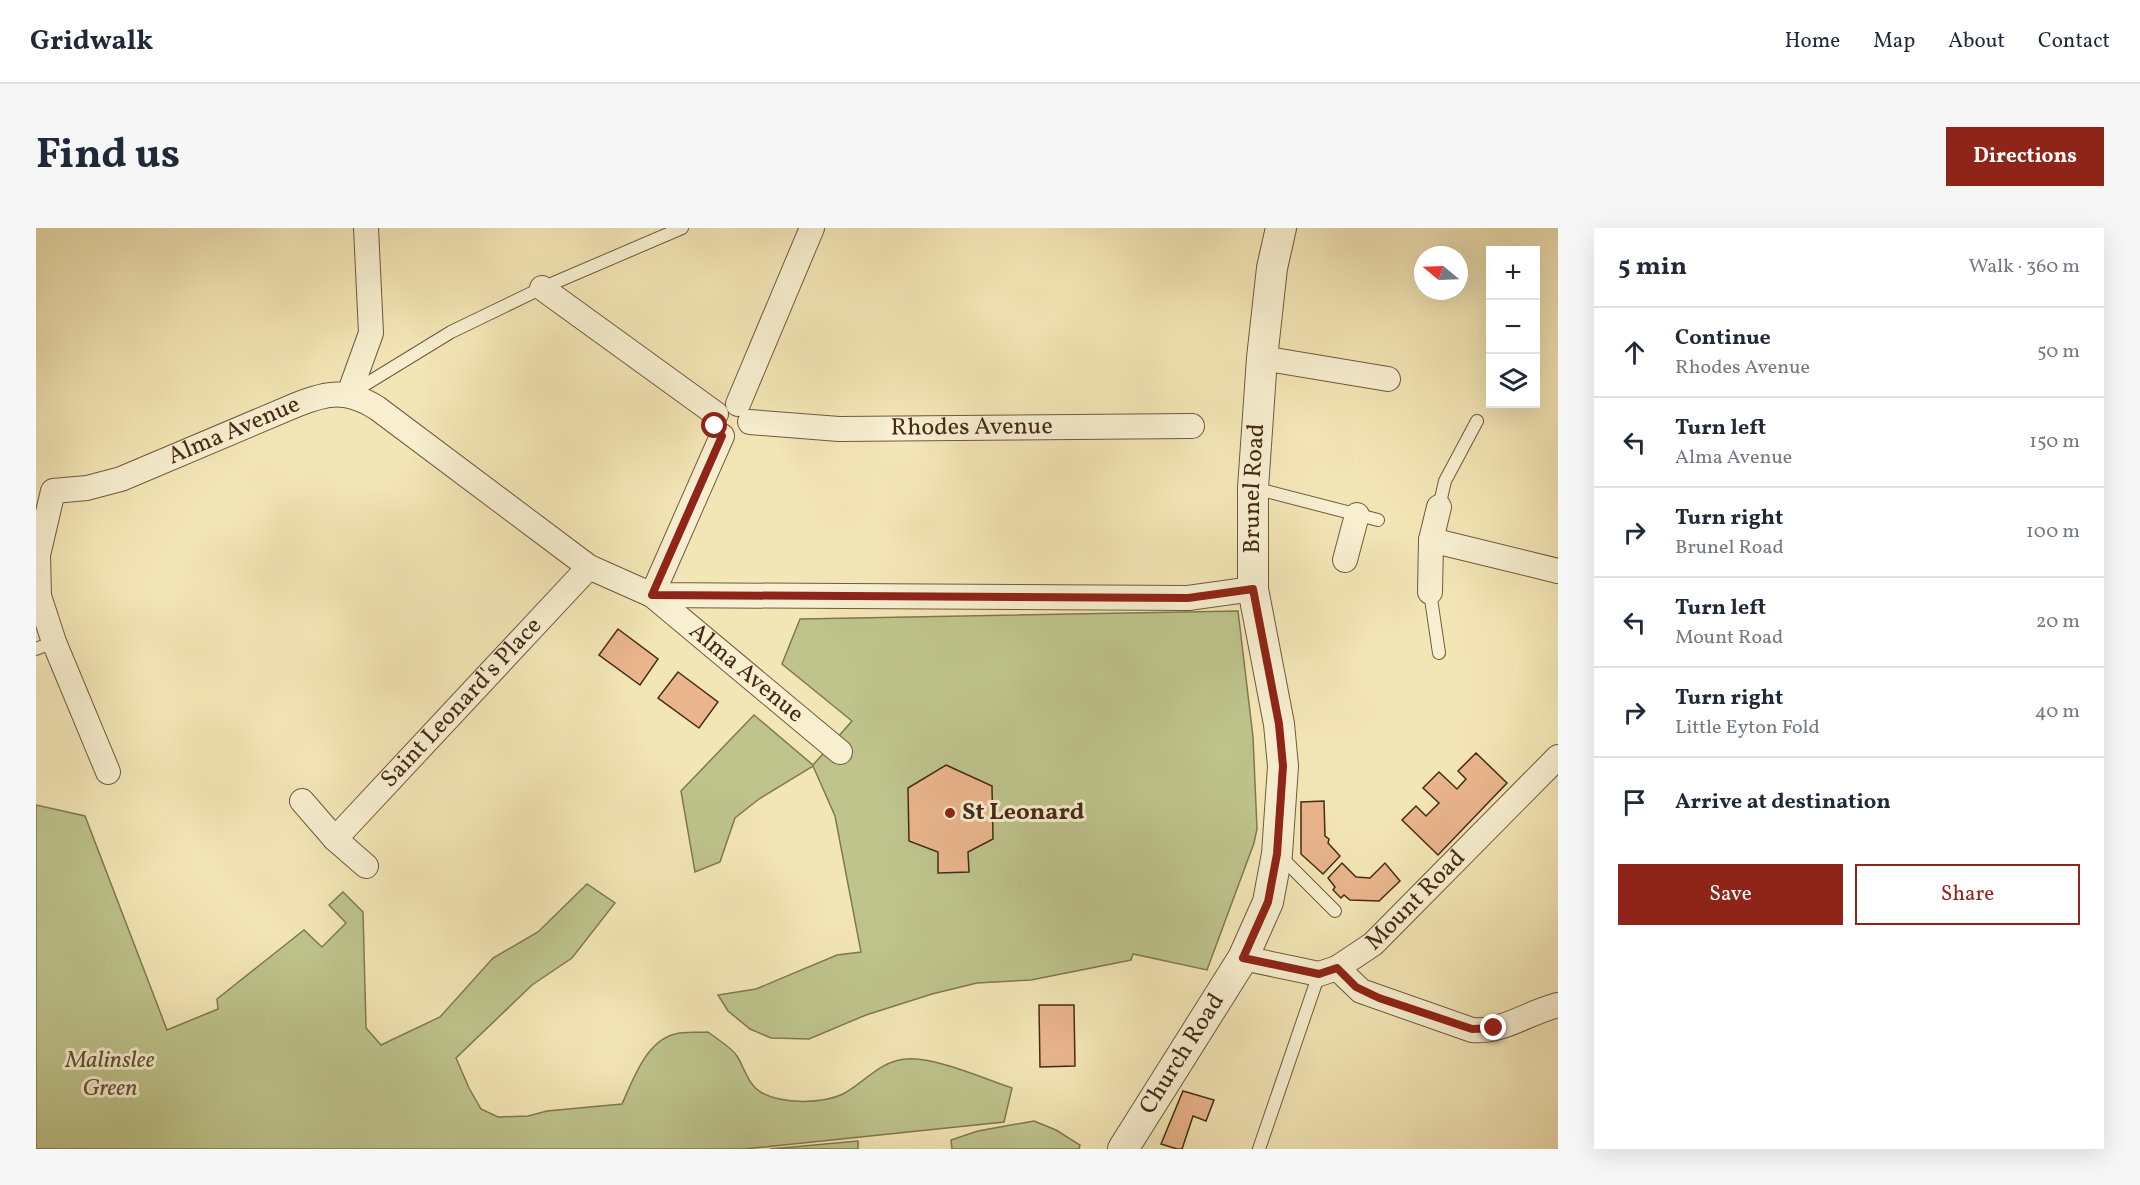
<!DOCTYPE html>
<meta charset="utf-8">
<style>
:root{--surface:#fff;--page:#f6f6f7;--text:#1f2937;--muted:#747a83;--line:#e0e1e3;--accent:#8f2418}
body{margin:0;font-family:Vollkorn,serif;background:var(--page);color:var(--text)}
.controls{position:absolute;right:18px;top:18px;display:grid;overflow:hidden;border-radius:0px;box-shadow:0 6px 24px #0002}
.controls button{width:54px;height:54px;display:grid;place-items:center;padding:0;border:0;border-bottom:2px solid var(--line);background:var(--surface);color:var(--text);font:30px sans-serif}
.compass{position:absolute;left:1378px;top:18px;width:54px;height:54px;border-radius:50%;background:var(--surface);box-shadow:0 6px 24px #0002;rotate:289deg}
.stop{position:absolute;width:18px;height:18px;margin:-14px;border:4px solid #8f2418;border-radius:50%;background:#fff}
.stop.end{background:#8f2418;border-color:#fff;box-shadow:0 2px 6px #0008}
.list{margin:0;padding:0;list-style:none}
h2{display:flex;justify-content:space-between;align-items:center;height:78px;margin:0;padding:0 24px;font-size:26px}
h2 small{font-size:20px;font-weight:400;color:var(--muted)}
.list li{display:grid;grid-template-columns:39px 1fr auto;gap:18px;align-items:center;box-sizing:border-box;height:90px;padding:0 24px;border-top:2px solid var(--line)}
.list b{display:block;font-size:22px;white-space:nowrap}
.list p{margin:0;font-size:20px;white-space:nowrap;color:var(--muted)}
.list em{font-size:20px;font-style:normal;color:var(--muted)}
.actions{display:flex;gap:12px;padding:18px 24px}
.actions a{flex:1;padding:14px 0;border:2px solid var(--accent);border-radius:0px;text-align:center;font-size:21px;color:var(--accent)}
.actions .main{background:var(--accent);color:#fff}
.icon{flex:none;width:33px;height:33px;fill:none;stroke:currentColor;stroke-width:2;stroke-linecap:round;stroke-linejoin:round}
.map{position:relative;flex:none;width:1522px;height:921px;overflow:hidden;border-radius:0px}
header{display:flex;align-items:center;gap:36px;box-sizing:border-box;height:84px;padding:0 30px;background:var(--surface);border-bottom:2px solid var(--line)}
header strong{font-size:28px}
nav{display:flex;gap:33px;margin-inline-start:auto;font-size:21px}
.intro{display:flex;align-items:center;justify-content:space-between;box-sizing:border-box;height:144px;padding:0 36px}
h1{margin:0;font-size:42px}
.button{padding:15px 27px;border-radius:0px;background:var(--accent);color:#fff;font-size:21px;font-weight:700}
main{display:flex;gap:36px;padding:0 36px}
aside{flex:1;background:var(--surface);border-radius:0px;box-shadow:0 6px 24px #0002}
.map>svg:first-child{display:block}
</style>
<header>
<strong>Gridwalk</strong>
<nav><a>Home</a><a>Map</a><a>About</a><a>Contact</a></nav>
</header>
<div class="intro"><h1>Find us</h1><a class="button">Directions</a></div>
<main>
<div class="map">
<svg width="1522" height="921" viewBox="0 0 1522 921">
<rect width="100%" height="100%" fill="#f3e6b6"/>
<filter id="stains"><feTurbulence type="fractalNoise" baseFrequency=".00333" numOctaves="4"/><feColorMatrix values="0 0 0 0 .2 0 0 0 0 .09 0 0 0 0 .02 0 0 0 .5 -.17"/></filter>
<radialGradient id="worn" r=".72"><stop offset=".6" stop-color="#630" stop-opacity="0"/><stop offset="1" stop-color="#630" stop-opacity=".3"/></radialGradient>
<g fill="#bec48c" stroke="#827751" stroke-width="1.5">
<polygon points="1202,383 1217,509 1221,601 1218,615 1171,742 1097,726 1095,732 995,752 941,755 896,766 830,787 773,811 735,810 714,801 692,783 682,767 720,761 801,727 825,724 799,588 777,538 723,571 699,590 684,634 659,644 645,563 718,487 777,537 816,493 746,436 764,391"/>
<path d="M0 577 49 588 131 802 182 781 181 771 268 702 286 719 310 695 293 677 307 664 327 684 330 800 345 817 404 789 457 730 502 704 551 656 579 675 536 730 496 757 420 830 433 860 445 881 462 889 492 888 511 883 586 876C597 852 610 813 639 806 649 803 662 805 672 804 681 811 695 819 701 828 709 841 712 857 726 865 746 876 786 876 807 866 829 854 844 833 870 831 897 828 949 851 976 860L968 894 708 921H0Z"/>
<polygon points="998,893 1020,902 1044,917 1043,921 916,921 915,912 942,903"/>
<polygon points="822,913 822,921 734,921"/>
</g>
<g fill="#eab58d" stroke="#462a16" stroke-width="1.5">
<polygon points="582,401 622,431 604,457 563,427"/>
<polygon points="642,444 682,474 663,500 622,470"/>
<polygon points="1440,525 1471,555 1402,627 1366,592 1380,578 1390,588 1403,575 1387,560 1403,544 1421,561 1430,551 1422,543"/>
<polygon points="910,537 956,558 957,611 932,624 933,644 902,645 902,624 873,613 872,560"/>
<polygon points="1288,573 1289,608 1293,611 1292,615 1304,628 1287,646 1265,626 1265,574"/>
<polygon points="1306,635 1320,649 1334,650 1349,635 1364,653 1343,673 1314,672 1308,667 1305,670 1297,662 1299,659 1292,650"/>
<polygon points="1003,777 1038,777 1039,838 1004,839"/>
<polygon points="1147,863 1178,872 1170,893 1157,888 1146,921 1141,921 1125,916"/>
</g>
<g fill="none" stroke-linecap="round" stroke-linejoin="round">
<g stroke="#71593e" stroke-width="14">
<g id="service">
<polyline points="317,164 415,104 506,60 646,0"/>
<polyline points="1218,260 1342,292"/>
<polyline points="1403,279 1409,253 1441,193"/>
<polyline points="1394,364 1403,425"/>
<polyline points="0,421 18,414"/>
<polyline points="1242,626 1299,683"/>
<polyline points="1223,921 1283,746"/>
</g>
</g>
<g stroke="#71593e" stroke-width="26">
<g id="minor">
<polyline points="506,60 680,186"/>
<polyline points="1226,130 1352,151"/>
<polyline points="313,166 335,105 330,0"/>
<polyline points="702,176 776,0"/>
<path id="s1" d="M714 194 803 201 1156 198"/>
<path id="s2" d="M686 208 616 367 804 524"/>
<polyline points="1395,312 1522,343"/>
<polyline points="1309,332 1321,287"/>
<polyline points="1394,364 1395,312 1403,279"/>
<path id="s3" d="M72 544 18 414 3 368 2 327 17 263 51 260 85 251 260 177C292 164 311 161 341 180L553 339 616 367 1152 370 1217 361"/>
<polyline points="266,573 299,611 330,638"/>
<path id="s4" d="M299 611 553 339"/>
<path id="s5" d="M1207 730 1283 746 1301 740 1337 716 1522 529"/>
<path d="M1301 740 1325 763 1436 802C1466 805 1493 784 1522 777"/>
</g>
</g>
<g stroke="#71593e" stroke-width="32">
<g id="tertiary">
<path id="s6" d="M1087 921 1207 730 1232 674 1241 626 1247 538 1243 496 1217 361V260L1226 130 1236 40 1245 0"/>
</g>
</g>
<use href="#service" stroke="#f7efd0" stroke-width="12"/>
<use href="#minor" stroke="#f7efd0" stroke-width="24"/>
<use href="#tertiary" stroke="#f7efd0" stroke-width="30"/>
</g>
<g fill="none" stroke-linecap="round" stroke-linejoin="round">
<polyline stroke="#8f2418" stroke-width="8" points="679,198 686,208 616,367 1152,370 1217,361 1243,496 1247,538 1241,626 1232,674 1207,730 1283,746 1301,740 1320,759 1343,770 1436,801 1458,800"/>
</g>
<circle fill="#8f2418" stroke="#f7efd0" stroke-width="2" cx="914" cy="585" r="6"/>
<g text-anchor="middle" dominant-baseline="central" stroke-width="6" stroke-linejoin="round" paint-order="stroke">
<g font-size="24" fill="#462a16" stroke="#f7efd0">
<text stroke="none"><textPath href="#s1" startOffset="222">Rhodes Avenue</textPath></text>
<text stroke="none"><textPath href="#s3" startOffset="488">Alma Avenue</textPath></text>
<text stroke="none"><textPath href="#s6" startOffset="704">Brunel Road</textPath></text>
<text stroke="none"><textPath href="#s2" startOffset="296">Alma Avenue</textPath></text>
<text stroke="none"><textPath href="#s4" startOffset="186">Saint Leonard's Place</textPath></text>
<text stroke="none"><textPath href="#s5" startOffset="201">Mount Road</textPath></text>
<text stroke="none"><textPath href="#s6" startOffset="112">Church Road</textPath></text>
</g>
<g font-size="24" font-weight="bold" fill="#462a16" stroke="#f7efd0" text-anchor="start">
<text x="926" y="585">St Leonard</text>
</g>
<g font-size="24" font-style="italic" fill="#645034" stroke="#f7efd0">
<text x="74" y="833">Malinslee<tspan x="74" dy="28">Green</tspan></text>
</g>
</g>
<rect width="100%" height="100%" filter="url(#stains)"/>
<rect width="100%" height="100%" fill="url(#worn)"/>
</svg>
<div class="controls">
<button>+</button>
<button>−</button>
<button><svg class="icon" aria-label="layers" viewBox="0 0 24 24"><path d="M12 4l9 5-9 5-9-5zM3 14l9 5 9-5"/></svg></button>
</div>
<svg class="compass" viewBox="-18 -18 36 36"><path d="M0-13l5 13h-10z" fill="#e53935"/><path d="M0 13l5-13h-10z" fill="#747a83"/></svg>
<div class="stop" style="left:679px;top:198px"></div>
<div class="stop end" style="left:1458px;top:800px"></div>
</div>
<aside>
<h2>5 min<small>Walk · 360 m</small></h2>
<ul class="list">
<li><svg class="icon" aria-label="ahead" viewBox="0 0 24 24"><path d="M12 20V5M6 11l6-6 6 6"/></svg><div><b>Continue</b><p>Rhodes Avenue</p></div><em>50 m</em></li>
<li><svg class="icon" aria-label="left" viewBox="0 0 24 24"><path d="M17 20v-9H6M10 6l-5 5 5 5"/></svg><div><b>Turn left</b><p>Alma Avenue</p></div><em>150 m</em></li>
<li><svg class="icon" aria-label="right" viewBox="0 0 24 24"><path d="M7 20v-9h11M14 6l5 5-5 5"/></svg><div><b>Turn right</b><p>Brunel Road</p></div><em>100 m</em></li>
<li><svg class="icon" aria-label="left" viewBox="0 0 24 24"><path d="M17 20v-9H6M10 6l-5 5 5 5"/></svg><div><b>Turn left</b><p>Mount Road</p></div><em>20 m</em></li>
<li><svg class="icon" aria-label="right" viewBox="0 0 24 24"><path d="M7 20v-9h11M14 6l5 5-5 5"/></svg><div><b>Turn right</b><p>Little Eyton Fold</p></div><em>40 m</em></li>
<li><svg class="icon" aria-label="arrive" viewBox="0 0 24 24"><path d="M6 21V4h12l-3 4 3 4H6"/></svg><div><b>Arrive at destination</b></div></li>
</ul>
<div class="actions"><a class="main">Save</a><a>Share</a></div>
</aside>
</main>
